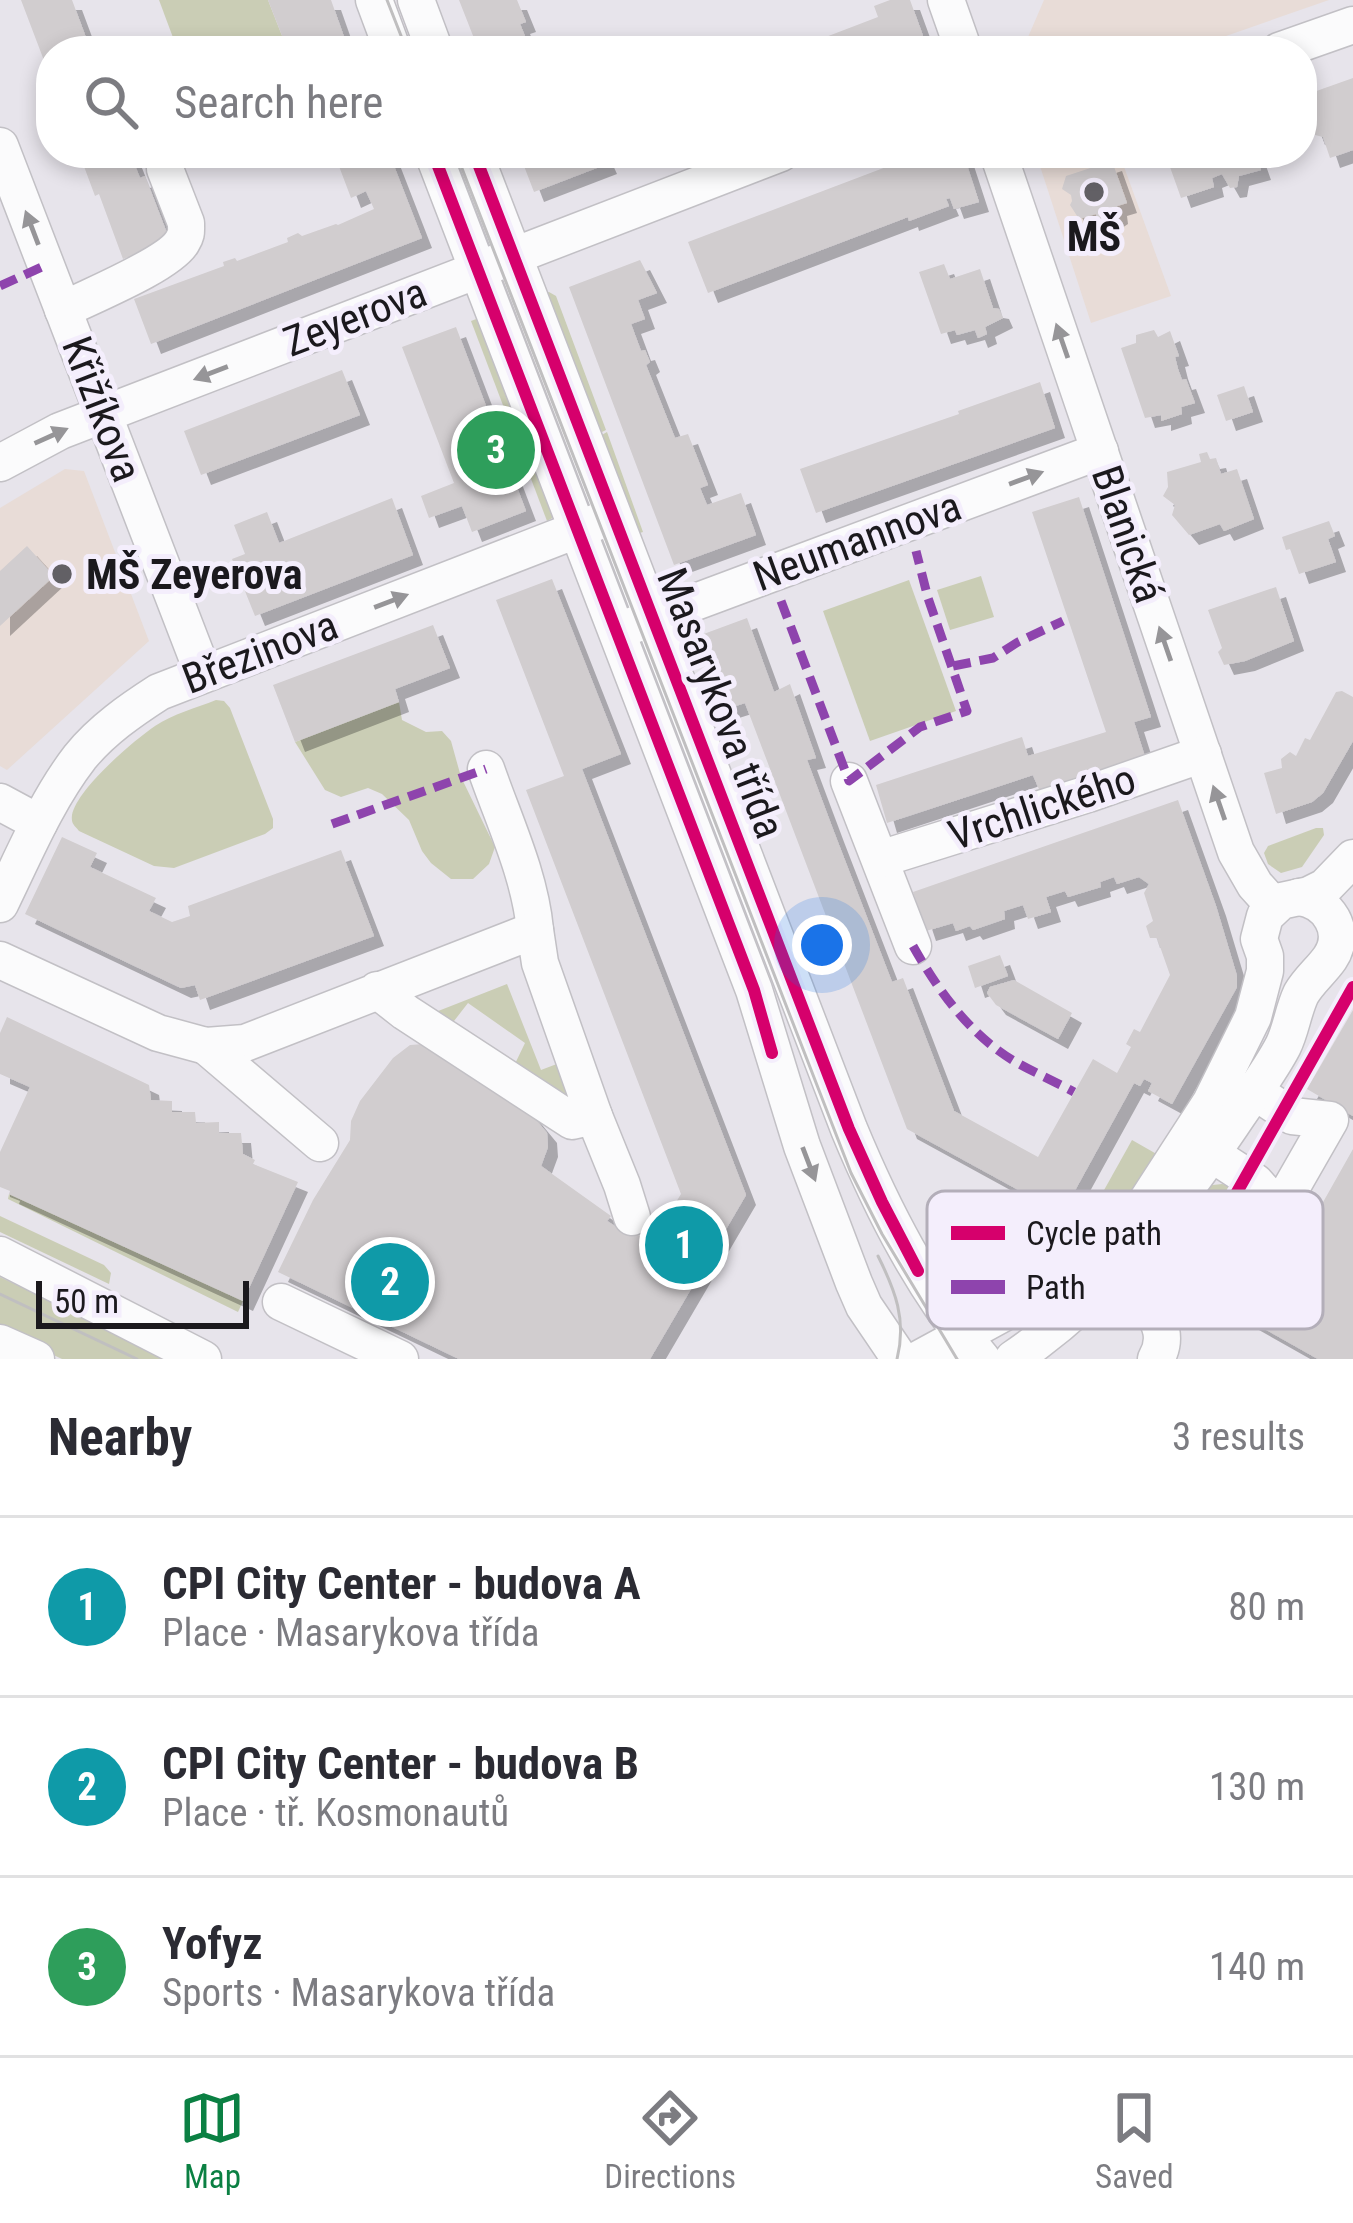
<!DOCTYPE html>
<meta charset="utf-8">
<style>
:root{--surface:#fff;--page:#f7f7f7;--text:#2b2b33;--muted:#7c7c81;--line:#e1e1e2;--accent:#0b8043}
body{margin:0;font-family:"Roboto Condensed",sans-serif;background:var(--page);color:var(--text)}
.scale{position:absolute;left:36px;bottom:30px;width:213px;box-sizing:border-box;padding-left:12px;border:6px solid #1b191d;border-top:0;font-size:33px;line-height:42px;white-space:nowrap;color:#1b191d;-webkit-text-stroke:9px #f4eefc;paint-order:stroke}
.you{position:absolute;left:822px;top:945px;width:42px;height:42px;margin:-30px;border:9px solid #fff;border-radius:50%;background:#1a73e8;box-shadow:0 0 0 18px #1a73e833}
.badge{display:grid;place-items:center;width:78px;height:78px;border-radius:50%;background:var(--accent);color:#fff;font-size:39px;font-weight:700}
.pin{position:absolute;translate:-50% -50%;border:6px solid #fff;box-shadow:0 3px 12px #0006}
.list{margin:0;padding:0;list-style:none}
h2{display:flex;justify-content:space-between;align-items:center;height:156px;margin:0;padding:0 48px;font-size:51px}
h2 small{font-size:39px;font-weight:400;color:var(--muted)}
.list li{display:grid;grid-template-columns:78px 1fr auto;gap:36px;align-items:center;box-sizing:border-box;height:180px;padding:0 48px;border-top:3px solid var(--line)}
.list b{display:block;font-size:45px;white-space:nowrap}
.list p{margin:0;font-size:39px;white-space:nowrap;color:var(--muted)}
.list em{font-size:39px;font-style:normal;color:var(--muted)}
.icon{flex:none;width:66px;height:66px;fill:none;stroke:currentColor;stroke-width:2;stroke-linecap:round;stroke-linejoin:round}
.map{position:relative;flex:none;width:1353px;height:1359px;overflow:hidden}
.search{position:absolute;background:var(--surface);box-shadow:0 6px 18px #0003;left:36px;right:36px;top:36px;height:132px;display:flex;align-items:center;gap:30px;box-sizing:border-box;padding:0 42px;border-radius:48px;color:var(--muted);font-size:45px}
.sheet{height:696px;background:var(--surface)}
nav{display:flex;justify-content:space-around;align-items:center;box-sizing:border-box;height:168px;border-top:3px solid var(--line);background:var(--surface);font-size:33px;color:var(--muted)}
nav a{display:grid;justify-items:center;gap:6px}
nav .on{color:var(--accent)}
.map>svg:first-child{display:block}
</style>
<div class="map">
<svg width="1353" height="1359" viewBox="0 0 1353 1359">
<defs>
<filter id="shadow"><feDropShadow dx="10" dy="10" stdDeviation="0" flood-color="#0004"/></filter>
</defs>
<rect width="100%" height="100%" fill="#e7e4eb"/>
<g fill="#e8dcd7">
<polygon points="1044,0 1329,0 1183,51 1022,51"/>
<polygon points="1075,153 1119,153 1171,296 1091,323 1039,163"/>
<polygon points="65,469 84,471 149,641 7,770 0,766 0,508"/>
</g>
<g fill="#cacdb5">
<polygon points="159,0 268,0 288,51 178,51"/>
<polygon points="549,292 556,296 606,430 594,436 600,436 607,432 643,532 629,536 538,296"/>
<polygon points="487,315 556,516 547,521 471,321"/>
<polygon points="981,576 994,617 950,630 937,590"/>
<polygon points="909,580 956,711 870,741 823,611"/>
<path d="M216 700 224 701 230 708 273 819V828L265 834 174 868 154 866 79 831C74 825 71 824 72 815 77 789 133 741 155 726 173 714 196 708 216 700Z"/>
<polygon points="399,702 402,720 426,732 442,731 451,741 461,777 495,847 489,864 473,879 451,879 431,863 422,851 409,820 382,794 368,788 341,797 325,790 295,742"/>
<polygon points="1316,828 1323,828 1324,835 1302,867 1281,873 1268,864 1264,853 1268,846"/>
<polygon points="507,984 541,1070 562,1062 572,1089 568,1098 512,1070 525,1043 468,1003 454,1021 428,1015"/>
<polygon points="1132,1140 1160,1156 1130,1200 1097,1235 1084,1226"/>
<polygon points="1222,1184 1229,1186 1169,1294 1163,1299 1152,1281 1153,1248 1204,1186"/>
<polygon points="9,1194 243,1301 238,1312 8,1199"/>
<polygon points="0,1216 104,1265 111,1273 109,1284 0,1232"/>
<polygon points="0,1277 171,1359 62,1359 0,1330"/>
</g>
<g fill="#d1cdcf" filter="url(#shadow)">
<polygon points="21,0 72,0 91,51 51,51 51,79"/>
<polygon points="268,0 331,0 349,51 288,51"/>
<polygon points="459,0 517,0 526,22 520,24 529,46 534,45 537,51 479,51"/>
<polygon points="890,0 910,0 926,44 907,51 778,51 795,44 797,48 878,17 874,6"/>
<polygon points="1353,78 1353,150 1330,158 1323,137 1315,135 1310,122 1314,118 1308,94"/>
<polygon points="79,153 130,153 140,178 145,176 170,241 123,259 99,194 95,196"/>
<polygon points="334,153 389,153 422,238 151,344 134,299 224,266 223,262 235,258 237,261 288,242 287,238 298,233 302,236 336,224 338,225 374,209 366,191 351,198"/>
<polygon points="519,153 602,153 607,164 534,192"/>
<polygon points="923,153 963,153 979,202 954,209 950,198 946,199 949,206 909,221 908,217 708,293 688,242"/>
<polygon points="1165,153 1255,153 1261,170 1239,176 1237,187 1230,188 1222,174 1212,178 1214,187 1181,198"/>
<polygon points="1112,161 1127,203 1117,206 1118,214 1112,218 1098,223 1096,214 1079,219 1070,205 1072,201 1071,195 1062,189 1066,176"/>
<polygon points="640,260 657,293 638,300 645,319 631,324 641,351 645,350 650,362 646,365 675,438 688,434 708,485 700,488 707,505 741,493 756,535 674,565 569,287"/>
<polygon points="944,264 950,279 980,269 993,308 999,309 1003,318 985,327 987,334 978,338 975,330 957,335 955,330 941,334 919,272"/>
<polygon points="456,327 526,511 472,532 462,506 429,518 421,496 454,483 402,347"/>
<polygon points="1154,330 1158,337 1170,331 1179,356 1175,357 1178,369 1182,380 1186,379 1195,403 1181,407 1182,414 1161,421 1161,415 1145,418 1121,348 1136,343 1136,335"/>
<polygon points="342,370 360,415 201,475 184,431"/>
<polygon points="1040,382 1055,428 816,513 800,469 959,414 958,411"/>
<polygon points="1244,386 1253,412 1226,421 1217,395"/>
<polygon points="1207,452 1210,459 1216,458 1221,474 1237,469 1254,519 1224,531 1220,524 1189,535 1172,515 1175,505 1163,496 1168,487 1167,472 1201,462 1199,454"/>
<polygon points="1079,497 1151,717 1134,722 1146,760 1041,794 1033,775 887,823 876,785 1022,737 1028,756 1106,732 1032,512"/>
<polygon points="392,498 413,555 255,616 232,559 245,554 234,525 267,512 279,543"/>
<polygon points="1329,521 1335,536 1328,539 1336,562 1299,574 1290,549 1286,550 1282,537"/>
<polygon points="27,546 54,576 0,626 0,571"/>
<polygon points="552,579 621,754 582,769 746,1195 650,1359 459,1359 278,1272 313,1200 350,1140 351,1121 360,1101 393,1058 410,1045 424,1044 528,1110 547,1133 548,1147 541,1166 611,1216 607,1221 618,1228 621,1223 641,1237 650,1221 661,1227 681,1194 526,790 564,776 496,600"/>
<polygon points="1276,587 1294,641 1245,661 1224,665 1218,652 1222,648 1208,610"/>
<polygon points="747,618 774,692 790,684 816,758 807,760 834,832 892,982 903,978 954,1111 1038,1157 1093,1059 1117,1073 1131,1047 1126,1044 1134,1029 1140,1032 1170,975 1157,938 1150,938 1146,926 1153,921 1144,893 1149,884 1139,877 1117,884 1114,877 1100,882 1101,887 1068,897 1065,891 1046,897 1051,912 1028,919 1023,905 1004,911 1005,919 973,930 970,926 956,931 953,923 926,931 913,892 1178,800 1216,906 1237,976 1237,987 1172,1104 1148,1091 1152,1083 1144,1079 1140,1086 1134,1083 1062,1214 907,1129 745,703 729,708 701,635"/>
<polygon points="433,625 450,668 395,689 399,702 295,742 273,685"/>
<polygon points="1342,691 1353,697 1353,741 1323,793 1312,802 1276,814 1264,773 1282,768 1281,759 1290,752 1296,756 1305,738 1310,740 1336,692"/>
<polygon points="62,837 97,853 90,867 156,898 149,911 172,922 190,916 188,906 341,850 374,936 200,1000 195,985 181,988 25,914"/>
<polygon points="1000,955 1008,976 975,988 968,966"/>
<polygon points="1014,980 1072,1013 1058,1039 996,1005 987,993 990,987"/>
<polygon points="1353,1010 1353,1116 1307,1089"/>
<polygon points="7,1017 149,1085 151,1100 172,1101 172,1112 195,1112 196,1123 219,1122 219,1133 241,1133 243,1154 255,1160 253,1164 298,1182 243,1301 9,1194 10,1191 0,1187 0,1152 30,1087 0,1074 0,1033"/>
<polygon points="1353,1149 1353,1359 1318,1359 1194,1289 1242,1209 1300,1243"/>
</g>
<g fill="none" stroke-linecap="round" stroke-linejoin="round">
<g stroke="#c2c0c5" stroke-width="39">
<g id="minor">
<polyline points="374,0 393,51"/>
<polyline points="416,0 435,51"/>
<polyline points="946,0 964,51"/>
<polyline points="1279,51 1353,25"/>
<polyline points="0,146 203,673"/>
<polyline points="433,153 754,990 802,1146 854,1283 864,1306 900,1359"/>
<path d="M474 153 849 1129C883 1211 924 1291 982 1359"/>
<polyline points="998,153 1236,852 1255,885 1274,906"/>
<path d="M63 310C90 296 168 265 182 242 187 234 186 232 186 223L165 169"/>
<polyline points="0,463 60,431 781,153"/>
<polyline points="631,626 1100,451"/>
<path d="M486 769C504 821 530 875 535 930"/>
<polyline points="849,781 913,946"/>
<polyline points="0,802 39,823"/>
<polyline points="880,859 1088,794 1203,754"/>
<path d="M0 904C24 855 46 801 80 757 102 730 131 710 159 692L597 522"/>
<polyline points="0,960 158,1033 206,1046 245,1043 535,930 540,963 594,1116 572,1121 405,1012 377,990"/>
<polyline points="206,1046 320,1143"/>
<polyline points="594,1116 622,1185 632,1217"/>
<polyline points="1201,1132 1212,1154 1255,1182 1279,1209 1330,1120 1292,1116 1254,1091 1230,1091"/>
<path d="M1144 1244C1141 1254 1138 1263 1139 1274 1143 1307 1175 1326 1156 1359"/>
<polyline points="0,1255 203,1359"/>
<polyline points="281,1302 400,1359"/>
<polyline points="0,1343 36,1359"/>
<polyline points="919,1359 1066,1279 1100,1254 1139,1213 1211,1102 1253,1017 1265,971 1265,956 1259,939 1265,916 1281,901 1309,895 1325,887 1353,858"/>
<path d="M1013 1359C1104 1297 1171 1214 1232 1124 1249 1098 1269 1073 1283 1046 1291 1030 1293 1011 1301 994 1309 980 1321 971 1330 958 1348 931 1328 901 1299 897"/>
</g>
</g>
<use href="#minor" stroke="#fbfbfc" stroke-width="36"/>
<g stroke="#c0bfc0" stroke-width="3">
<polyline points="387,0 407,51"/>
<polyline points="456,153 851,1173 882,1234 957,1359"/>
<path d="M878 1256C895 1290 907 1320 897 1359"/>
<polyline points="0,1294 137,1359"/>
</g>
<g stroke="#8e44ad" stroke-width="9" stroke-dasharray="18 9" stroke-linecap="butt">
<polyline points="0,286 46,265"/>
<polyline points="781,601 849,781 920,727 967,711 928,598 916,551"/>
<polyline points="953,666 993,658 1018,642 1063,621"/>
<polyline points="332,824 486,769"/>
<path d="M913 946C938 990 969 1034 1014 1061 1033 1072 1054 1081 1074 1092"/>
</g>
<g stroke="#f4eefc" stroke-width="20">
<g id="cycleway">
<polyline points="433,153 754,990 772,1053"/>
<polyline points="474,153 849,1129 882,1202 918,1271"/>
<polyline points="1189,1277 1353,987"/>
</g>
</g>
<use href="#cycleway" stroke="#d6006c" stroke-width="12"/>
</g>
<defs><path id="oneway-solid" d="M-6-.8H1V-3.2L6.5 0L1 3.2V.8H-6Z" transform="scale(3)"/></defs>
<g fill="#969598">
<use href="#oneway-solid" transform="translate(32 228) rotate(-111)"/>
<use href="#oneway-solid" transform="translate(1062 341) rotate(-109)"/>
<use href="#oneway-solid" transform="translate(211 373) rotate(159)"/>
<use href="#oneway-solid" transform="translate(51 436) rotate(-24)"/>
<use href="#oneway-solid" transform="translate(1026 478) rotate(-20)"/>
<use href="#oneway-solid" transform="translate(391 601) rotate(-21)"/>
<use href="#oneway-solid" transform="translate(1165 644) rotate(-109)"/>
<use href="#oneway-solid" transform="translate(1219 803) rotate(-109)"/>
<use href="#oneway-solid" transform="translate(809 1164) rotate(69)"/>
</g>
<g fill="#626065" stroke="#f4eefc" stroke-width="4.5">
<circle cx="1094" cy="192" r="12"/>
<circle cx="62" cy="574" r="12"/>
</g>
<g text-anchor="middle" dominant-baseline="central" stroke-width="10" stroke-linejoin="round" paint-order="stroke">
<g font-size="42" font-weight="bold" fill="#1b191d" stroke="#f4eefc">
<text x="1094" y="236">MŠ</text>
<text x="86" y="574" text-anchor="start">MŠ Zeyerova</text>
</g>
<g font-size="42" fill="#1b191d" stroke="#f4eefc">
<text transform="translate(355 317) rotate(-21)">Zeyerova</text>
<text transform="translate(102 409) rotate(69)">Křižíkova</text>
<text transform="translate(1128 534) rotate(71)">Blanická</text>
<text transform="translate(857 541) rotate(-20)">Neumannova</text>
<text transform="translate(260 652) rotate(-21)">Březinova</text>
<text transform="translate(721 703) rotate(69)">Masarykova třída</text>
<text transform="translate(1042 807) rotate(-18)">Vrchlického</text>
</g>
</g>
<rect x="927" y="1191" width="396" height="138" rx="18" fill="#f4eefc" stroke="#b3aeb9" stroke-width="3"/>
<rect x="951" y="1226" width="54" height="14" fill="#d6006c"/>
<rect x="951" y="1280" width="54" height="14" fill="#8e44ad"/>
<g font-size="33" fill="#1b191d">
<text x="1026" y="1245">Cycle path</text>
<text x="1026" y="1299">Path</text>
</g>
</svg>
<div class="scale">50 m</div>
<div class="you"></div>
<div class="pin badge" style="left:684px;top:1245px;background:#0f9aa8">1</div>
<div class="pin badge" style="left:390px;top:1282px;background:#0f9aa8">2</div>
<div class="pin badge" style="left:496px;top:450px;background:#2e9e5b">3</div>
<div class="search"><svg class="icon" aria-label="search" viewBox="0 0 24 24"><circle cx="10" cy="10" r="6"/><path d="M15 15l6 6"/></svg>Search here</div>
</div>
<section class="sheet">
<h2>Nearby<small>3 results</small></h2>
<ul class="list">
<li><span class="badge" style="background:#0f9aa8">1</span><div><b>CPI City Center - budova A</b><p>Place · Masarykova třída</p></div><em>80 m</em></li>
<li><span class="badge" style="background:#0f9aa8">2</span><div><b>CPI City Center - budova B</b><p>Place · tř. Kosmonautů</p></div><em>130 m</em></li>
<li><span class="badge" style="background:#2e9e5b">3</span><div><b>Yofyz</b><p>Sports · Masarykova třída</p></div><em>140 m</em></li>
</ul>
</section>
<nav>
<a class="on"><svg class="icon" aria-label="map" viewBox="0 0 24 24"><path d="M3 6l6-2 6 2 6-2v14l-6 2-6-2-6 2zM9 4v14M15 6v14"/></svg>Map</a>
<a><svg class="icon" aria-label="directions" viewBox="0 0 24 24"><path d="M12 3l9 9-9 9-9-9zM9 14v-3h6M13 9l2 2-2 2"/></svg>Directions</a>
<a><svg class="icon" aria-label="saved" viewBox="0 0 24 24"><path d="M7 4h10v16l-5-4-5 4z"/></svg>Saved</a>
</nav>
